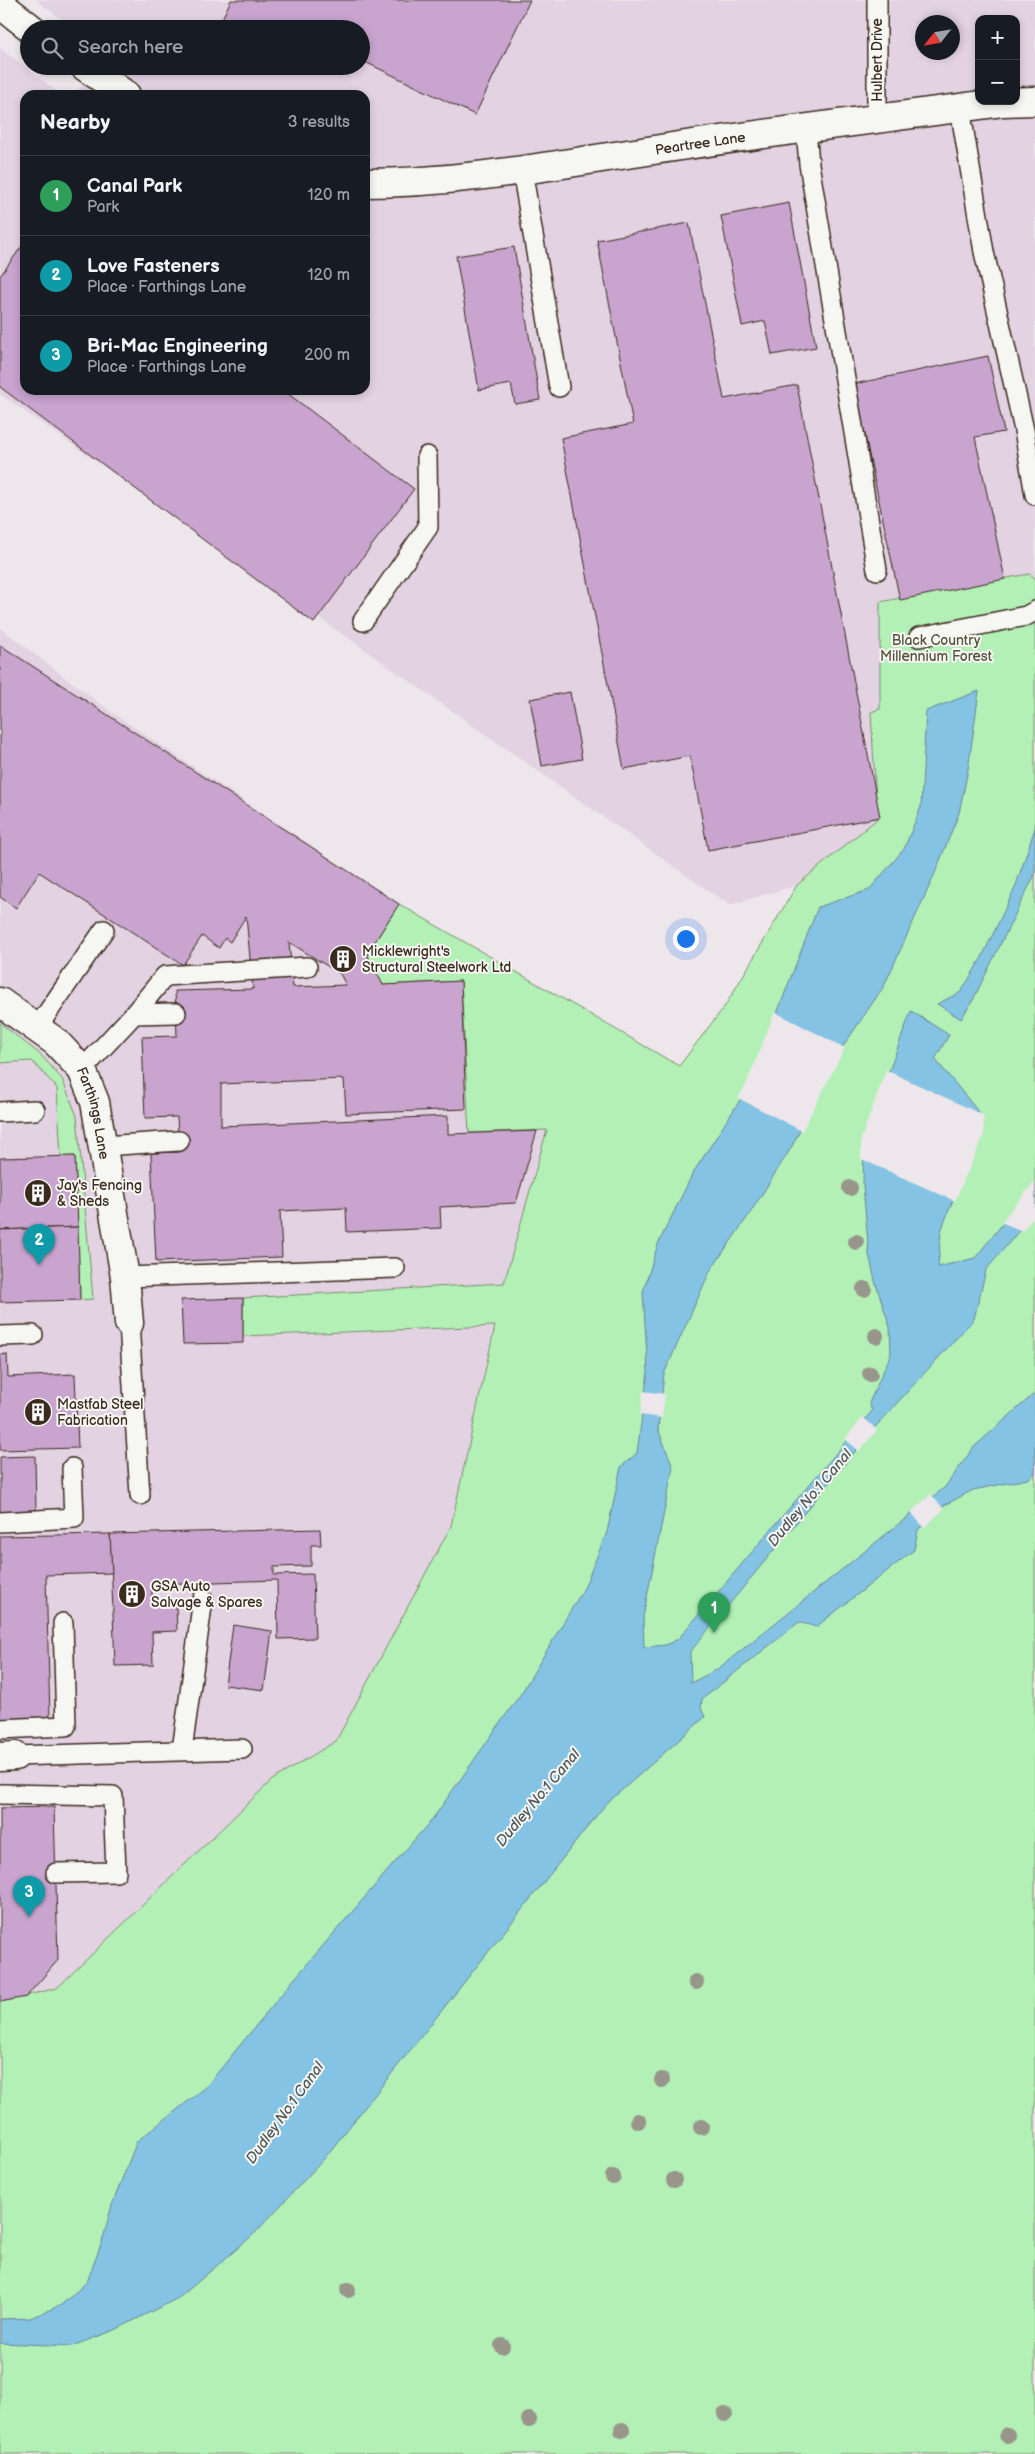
<!DOCTYPE html>
<meta charset="utf-8">
<style>
:root{--surface:#171b24;--page:#242831;--text:#f1f3f6;--muted:#9ea1a6;--line:#363941;--accent:#1a73e8}
body{margin:0;font-family:"Balsamiq Sans",sans-serif;background:var(--page);color:var(--text)}
.controls{position:absolute;right:15px;top:15px;display:grid;overflow:hidden;border-radius:10px;box-shadow:0 2px 8px #0003}
.controls button{width:45px;height:45px;display:grid;place-items:center;padding:0;border:0;border-bottom:1px solid var(--line);background:var(--surface);color:var(--text);font:25px sans-serif}
.compass{position:absolute;left:915px;top:15px;width:45px;height:45px;border-radius:50%;background:var(--surface);box-shadow:0 2px 8px #0003;rotate:239deg}
.you{position:absolute;left:685px;top:938px;width:18px;height:18px;margin:-12px;border:4px solid #fff;border-radius:50%;background:#1a73e8;box-shadow:0 0 0 8px #1a73e833}
.badge{display:grid;place-items:center;width:32px;height:32px;border-radius:50%;background:var(--accent);color:#fff;font-size:16px;font-weight:700}
.pin{position:absolute;translate:-50% -41px;filter:drop-shadow(0 1px 2px #0008)}
.pin::after{content:'';position:absolute;top:26px;width:18px;height:15px;background:inherit;clip-path:polygon(0 0,100% 0,50% 100%)}
.list{margin:0;padding:0;list-style:none}
h2{display:flex;justify-content:space-between;align-items:center;height:65px;margin:0;padding:0 20px;font-size:21px}
h2 small{font-size:16px;font-weight:400;color:var(--muted)}
.list li{display:grid;grid-template-columns:32px 1fr auto;gap:15px;align-items:center;box-sizing:border-box;height:80px;padding:0 20px;border-top:1px solid var(--line)}
.list b{display:block;font-size:19px;white-space:nowrap}
.list p{margin:0;font-size:16px;white-space:nowrap;color:var(--muted)}
.list em{font-size:16px;font-style:normal;color:var(--muted)}
.icon{flex:none;width:28px;height:28px;fill:none;stroke:currentColor;stroke-width:2;stroke-linecap:round;stroke-linejoin:round}
.map{position:relative;flex:none;width:1035px;height:2454px;overflow:hidden}
.search{position:absolute;background:var(--surface);box-shadow:0 2px 8px #0003;left:20px;top:20px;width:350px;height:55px;display:flex;align-items:center;gap:12px;box-sizing:border-box;padding:0 18px;border-radius:28px;color:var(--muted);font-size:19px}
.panel{position:absolute;background:var(--surface);box-shadow:0 2px 8px #0003;left:20px;top:90px;width:350px;height:305px;border-radius:15px}
.map>svg:first-child{display:block}
</style>
<div class="map">
<svg width="1035" height="2454" viewBox="0 0 1035 2454">
<rect width="100%" height="100%" fill="#ede6eb"/>
<filter id="ink" filterUnits="userSpaceOnUse"><feTurbulence type="fractalNoise" baseFrequency=".02" numOctaves="2"/><feDisplacementMap in="SourceGraphic" scale="10" xChannelSelector="R" yChannelSelector="G"/><feConvolveMatrix kernelMatrix="1 2 1 2 8 2 1 2 1" color-interpolation-filters="sRGB"/></filter>
<g filter="url(#ink)">
<g fill="#e2d2e2" fill-rule="evenodd">
<path d="M36 0H1035V578L1029 574 880 602V817L797 885 729 905 0 394V48L62 95H25V390H365V95H74L98 66H361V29H75ZM979 19H1016V101H979ZM922 22H952V52H922Z"/>
<polygon points="0,628 111,712 399,904 367,954 461,981 466,1109 547,1130 504,1283 451,1526 336,1741 272,1780 57,1988 0,2002"/>
</g>
<g fill="#b3f0b6" stroke="#778d6a">
<polygon points="1029,574 1035,578 1035,2452 1029,2454 0,2454 0,2002 57,1988 272,1780 336,1741 451,1526 495,1326 243,1336 243,1298 504,1283 547,1130 469,1133 461,981 383,985 367,954 399,904 679,1066 725,1006 797,885 877,819 871,712 880,709 880,602"/>
<polygon points="0,1023 41,1055 62,1079 77,1116 93,1299 80,1300 75,1156 61,1157 57,1088 32,1061 0,1063"/>
</g>
<g fill="#85c3e5" stroke="#678695">
<polygon points="979,691 968,770 959,813 933,878 884,986 842,1048 791,1148 747,1218 710,1271 664,1374 658,1429 673,1467 643,1617 644,1647 666,1645 678,1639 872,1411 869,1403 891,1354 890,1327 875,1281 869,1254 863,1186 864,1140 911,1011 949,1035 935,1059 981,1115 959,1184 941,1231 938,1267 975,1258 1035,1184 1035,1212 986,1270 974,1319 876,1426 690,1652 691,1683 719,1668 945,1487 974,1447 1035,1393 1035,1473 1028,1479 973,1490 943,1506 918,1530 914,1550 816,1627 799,1622 702,1699 701,1708 705,1717 605,1805 323,2160 253,2235 180,2297 115,2330 72,2346 0,2343 0,2319 30,2318 61,2305 87,2282 102,2242 112,2205 137,2141 205,2088 290,1984 434,1817 522,1692 584,1588 607,1532 621,1467 637,1453 648,1371 643,1292 658,1244 693,1173 749,1086 818,907 869,890 904,849 921,807 926,711"/>
<polygon points="1035,828 1035,874 973,1000 961,1019 937,1004 961,992 981,959 1015,888"/>
</g>
<g fill="#ede6eb">
<polygon points="775,1012 845,1048 802,1131 738,1098 746,1085"/>
<polygon points="886,1070 983,1115 984,1134 955,1201 861,1159 861,1139"/>
<polygon points="1035,1181 1035,1216 1022,1231 1001,1222"/>
<polygon points="643,1391 665,1394 662,1418 640,1415"/>
<polygon points="863,1417 877,1430 859,1451 845,1439"/>
<polygon points="931,1494 944,1509 924,1528 911,1512"/>
</g>
<g fill="#c8a4ce" stroke="#3b2a1e" fill-rule="evenodd">
<polygon points="231,0 530,0 475,115 361,60 361,29 217,29"/>
<polygon points="789,203 816,347 772,355 765,321 742,326 721,216"/>
<polygon points="689,223 724,399 797,385 880,817 708,850 690,756 624,769 561,438 633,424 597,240"/>
<polygon points="25,242 25,390 283,390 414,489 314,623 0,387 0,276"/>
<polygon points="514,247 540,400 515,404 511,384 479,390 456,256"/>
<polygon points="988,356 1004,432 975,437 1005,579 900,600 854,384"/>
<path d="M0 645 399 904 367 954 383 985 461 981 466 1109 346 1114 344 1079 221 1084V1126L448 1116V1134L537 1131 516 1203 440 1207 441 1228 347 1232 346 1208 280 1211 282 1257 156 1262 151 1153 179 1152 177 1117 145 1118 142 1037 177 1036 175 991 253 989 246 916 230 942 225 938 219 948 202 936 183 965 39 872 16 908 0 897ZM289 942 340 974 346 985 293 987Z"/>
<polygon points="570,692 582,759 542,766 530,699"/>
<polygon points="75,1156 78,1227 0,1230 0,1158"/>
<polygon points="78,1227 80,1300 0,1302 0,1230"/>
<polygon points="243,1298 243,1343 183,1344 181,1300"/>
<polygon points="7,1354 8,1377 75,1374 78,1448 0,1450 0,1355"/>
<polygon points="35,1456 36,1513 0,1514 0,1457"/>
<polygon points="320,1529 321,1545 311,1545 311,1566 274,1567 274,1575 313,1574 315,1638 278,1639 277,1580 152,1584 152,1605 176,1605 177,1631 152,1632 153,1665 115,1666 110,1534"/>
<polygon points="110,1534 112,1573 46,1575 50,1718 0,1720 0,1536"/>
<polygon points="233,1625 272,1631 264,1690 225,1685"/>
<polygon points="54,1807 58,1960 26,1997 0,2002 0,1808"/>
</g>
<g fill="none" stroke-linecap="round" stroke-linejoin="round">
<g stroke="#3b2a1e" stroke-width="22">
<g id="service">
<polyline points="960,108 984,252 1024,430 1035,495"/>
<polyline points="877,119 877,0"/>
<polyline points="806,129 809,164 877,570"/>
<polyline points="522,170 559,387"/>
<polyline points="363,621 428,527 427,456"/>
<polyline points="919,637 1026,616 1035,611"/>
<polyline points="134,1014 165,976 307,967"/>
<polyline points="37,1028 104,930"/>
<polyline points="82,1070 134,1014 176,1013"/>
<polyline points="0,1112 35,1110"/>
<polyline points="103,1146 179,1141"/>
<polyline points="125,1277 395,1268"/>
<polyline points="129,1323 140,1495"/>
<polyline points="0,1336 33,1335"/>
<polyline points="0,1522 74,1518 72,1468"/>
<polyline points="0,1729 66,1726 63,1623"/>
<polyline points="182,1750 203,1599"/>
<polyline points="15,1756 242,1749"/>
<polyline points="0,1794 113,1796 116,1872 56,1873"/>
</g>
</g>
<g stroke="#3b2a1e" stroke-width="31">
<g id="minor">
<path id="s1" d="M0 1002 56 1042 82 1070 95 1102 125 1277 129 1323"/>
<polyline points="0,1757 15,1756"/>
</g>
</g>
<g stroke="#3b2a1e" stroke-width="31">
<g id="tertiary">
<polyline points="0,4 32,29"/>
<polyline points="84,66 126,95"/>
<path id="s2" d="M365 183C463 183 558 164 654 150 770 132 887 118 1003 102L1035 101"/>
</g>
</g>
<use href="#service" stroke="#f6f6f2" stroke-width="19"/>
<use href="#minor" stroke="#f6f6f2" stroke-width="28"/>
<use href="#tertiary" stroke="#f6f6f2" stroke-width="28"/>
</g>
<g fill="#98958b">
<circle cx="850" cy="1188" r="8"/>
<circle cx="856" cy="1242" r="8"/>
<circle cx="864" cy="1289" r="8"/>
<circle cx="876" cy="1336" r="8"/>
<circle cx="870" cy="1374" r="8"/>
<circle cx="696" cy="1982" r="8"/>
<circle cx="662" cy="2080" r="8"/>
<circle cx="638" cy="2121" r="8"/>
<circle cx="701" cy="2127" r="8"/>
<circle cx="613" cy="2177" r="8"/>
<circle cx="674" cy="2180" r="8"/>
<circle cx="348" cy="2290" r="8"/>
<circle cx="502" cy="2346" r="8"/>
<circle cx="725" cy="2414" r="8"/>
<circle cx="529" cy="2420" r="8"/>
<circle cx="622" cy="2430" r="8"/>
<circle cx="1007" cy="2435" r="8"/>
</g>
</g>
<defs>
<g id="building-disc" transform="scale(1.4375)"><circle r="9.5" fill="#3b2a1e" stroke="#f6f6f2"/><path d="M-4-6H4V6H1V3H-1V6H-4ZM-2.5-4.3h1.7v1.8h-1.7ZM.8-4.3h1.7v1.8H.8ZM-2.5-1h1.7V.8h-1.7ZM.8-1h1.7V.8H.8Z" fill="#fff"/></g>
</defs>
<g fill-rule="evenodd">
<use href="#building-disc" x="343" y="959"/>
<use href="#building-disc" x="38" y="1193"/>
<use href="#building-disc" x="38" y="1412"/>
<use href="#building-disc" x="132" y="1594"/>
</g>
<g text-anchor="middle" dominant-baseline="central" stroke-width="4" stroke-linejoin="round" paint-order="stroke">
<g font-size="14" fill="#3b2a1e" stroke="#f6f6f2">
<text transform="translate(877 60) rotate(-90)">Hulbert Drive</text>
<text stroke="none"><textPath href="#s2" startOffset="338">Peartree Lane</textPath></text>
<text stroke="none"><textPath href="#s1" startOffset="152">Farthings Lane</textPath></text>
</g>
<g font-size="14" fill="#53523c" stroke="#f6f6f2">
<text x="936" y="640">Black Country<tspan x="936" dy="16">Millennium Forest</tspan></text>
</g>
<g font-size="14" fill="#3b2a1e" stroke="#f6f6f2" text-anchor="start">
<text x="362" y="951">Micklewright's<tspan x="362" dy="16">Structural Steelwork Ltd</tspan></text>
<text x="57" y="1185">Jay's Fencing<tspan x="57" dy="16">&amp; Sheds</tspan></text>
<text x="57" y="1404">Mastfab Steel<tspan x="57" dy="16">Fabrication</tspan></text>
<text x="151" y="1586">GSA Auto<tspan x="151" dy="16">Salvage &amp; Spares</tspan></text>
</g>
<g font-size="15" font-style="italic" fill="#51585a" stroke="#f6f6f2">
<text transform="translate(810 1498) rotate(-50)">Dudley No.1 Canal</text>
<text transform="translate(538 1798) rotate(-50)">Dudley No.1 Canal</text>
<text transform="translate(285 2113) rotate(-54)">Dudley No.1 Canal</text>
</g>
</g>
</svg>
<div class="controls">
<button>+</button>
<button>−</button>
</div>
<svg class="compass" viewBox="-18 -18 36 36"><path d="M0-13l5 13h-10z" fill="#e53935"/><path d="M0 13l5-13h-10z" fill="#9ea1a6"/></svg>
<div class="you"></div>
<div class="pin badge" style="left:714px;top:1633px;background:#2e9e5b">1</div>
<div class="pin badge" style="left:39px;top:1265px;background:#0f9aa8">2</div>
<div class="pin badge" style="left:29px;top:1917px;background:#0f9aa8">3</div>
<div class="search"><svg class="icon" aria-label="search" viewBox="0 0 24 24"><circle cx="10" cy="10" r="6"/><path d="M15 15l6 6"/></svg>Search here</div>
<section class="panel">
<h2>Nearby<small>3 results</small></h2>
<ul class="list">
<li><span class="badge" style="background:#2e9e5b">1</span><div><b>Canal Park</b><p>Park</p></div><em>120 m</em></li>
<li><span class="badge" style="background:#0f9aa8">2</span><div><b>Love Fasteners</b><p>Place · Farthings Lane</p></div><em>120 m</em></li>
<li><span class="badge" style="background:#0f9aa8">3</span><div><b>Bri-Mac Engineering</b><p>Place · Farthings Lane</p></div><em>200 m</em></li>
</ul>
</section>
</div>
